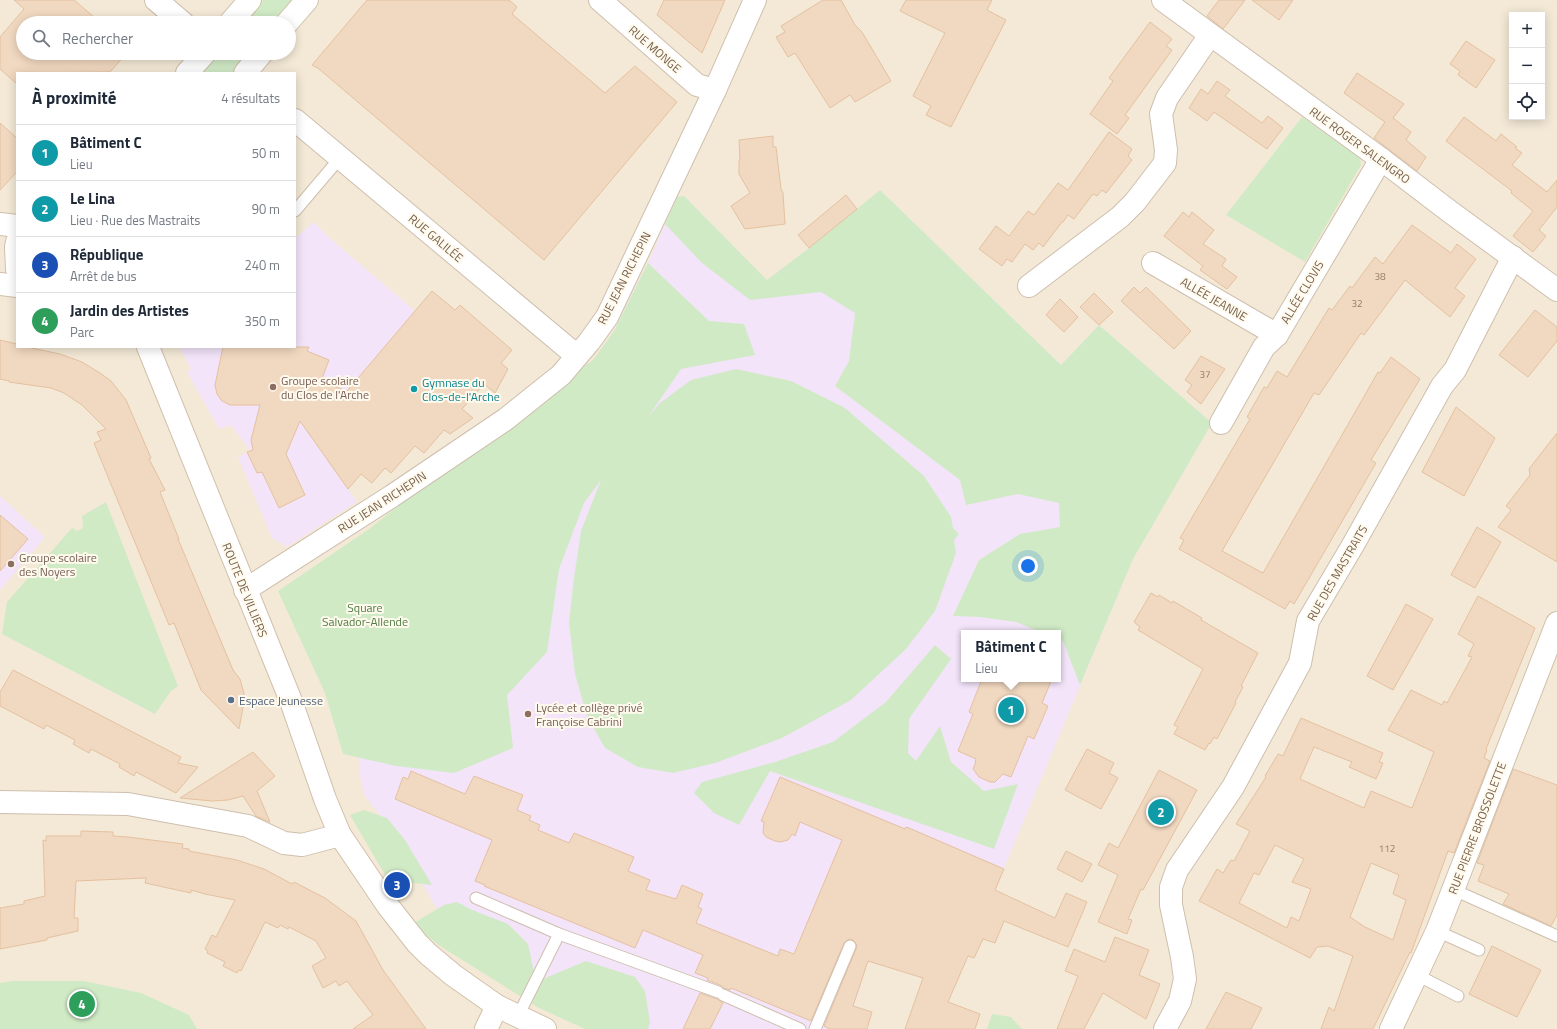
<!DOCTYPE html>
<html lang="fr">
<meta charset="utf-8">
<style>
:root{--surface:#fff;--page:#f2f2f3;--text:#1f2937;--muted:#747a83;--line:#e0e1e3;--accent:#ea580c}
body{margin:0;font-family:"Titillium Web",sans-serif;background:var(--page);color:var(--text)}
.controls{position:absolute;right:12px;top:12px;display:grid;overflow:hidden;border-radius:0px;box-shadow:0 2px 10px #0003}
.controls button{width:36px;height:36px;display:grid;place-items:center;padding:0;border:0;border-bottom:1px solid var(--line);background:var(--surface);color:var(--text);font:20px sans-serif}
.you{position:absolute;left:1028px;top:566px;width:14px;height:14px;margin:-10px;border:3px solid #fff;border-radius:50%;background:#1a73e8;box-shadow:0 0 0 6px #1a73e833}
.badge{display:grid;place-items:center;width:26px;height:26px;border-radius:50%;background:var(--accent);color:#fff;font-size:13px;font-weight:700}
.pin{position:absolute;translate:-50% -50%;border:2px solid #fff;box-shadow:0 1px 4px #0006}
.popup{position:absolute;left:961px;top:630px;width:100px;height:52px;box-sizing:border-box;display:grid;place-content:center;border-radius:0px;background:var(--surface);filter:drop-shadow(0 1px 3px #0005);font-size:13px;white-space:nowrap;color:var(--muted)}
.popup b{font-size:15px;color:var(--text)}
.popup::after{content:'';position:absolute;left:50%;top:100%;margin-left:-8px;border:8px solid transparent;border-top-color:var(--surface)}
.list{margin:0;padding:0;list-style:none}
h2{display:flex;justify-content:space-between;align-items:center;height:52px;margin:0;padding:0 16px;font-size:17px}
h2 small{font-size:13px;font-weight:400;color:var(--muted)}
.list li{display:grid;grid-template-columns:26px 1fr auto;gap:12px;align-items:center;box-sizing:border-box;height:56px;padding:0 16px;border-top:1px solid var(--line)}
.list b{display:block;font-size:15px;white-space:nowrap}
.list p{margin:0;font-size:13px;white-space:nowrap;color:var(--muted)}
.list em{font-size:13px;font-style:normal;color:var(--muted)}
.icon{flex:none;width:22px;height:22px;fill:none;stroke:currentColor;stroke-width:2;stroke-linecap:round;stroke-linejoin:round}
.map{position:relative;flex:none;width:1557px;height:1029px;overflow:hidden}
.search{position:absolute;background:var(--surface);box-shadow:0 2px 10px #0003;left:16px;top:16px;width:280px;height:44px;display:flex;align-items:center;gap:10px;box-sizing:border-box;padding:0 14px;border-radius:22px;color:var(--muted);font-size:15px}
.panel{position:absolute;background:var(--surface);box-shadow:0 2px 10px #0003;left:16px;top:72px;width:280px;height:276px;border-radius:0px}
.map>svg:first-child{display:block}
</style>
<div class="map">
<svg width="1557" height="1029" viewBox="0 0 1557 1029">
<rect width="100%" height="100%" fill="#fcf6e8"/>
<path fill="#f4e9d6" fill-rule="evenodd" d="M0 0H1557V1029H0ZM1512 15H1542V117H1512ZM23 23H289V53H23ZM17 73H295V347H17ZM964 633H1058V679H964Z"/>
<g fill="#f3e4f9" fill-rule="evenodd">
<path d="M880 190 1061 365 1099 325 1212 423 1133 559 954 988 868 961 854 1006 872 1012 867 1029H631L538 982 449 922 437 909 388 825 364 795 360 776V758L343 754 349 710 614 331 648 263 677 197 684 196 767 280 809 248ZM964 633H1058V679H964Z"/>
<polygon points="314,222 326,235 415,311 337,402 313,440 357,502 287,547 272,538 238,457 250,451 231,425 219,429 187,372 191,369 179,347 295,347 295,238"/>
<polygon points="0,496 45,537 0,590"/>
</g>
<g fill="#d1eac6">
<polygon points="263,0 295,0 275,23 243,23"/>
<polygon points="217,53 250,53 233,73 200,73"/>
<polygon points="1302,117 1360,158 1361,165 1305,262 1226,215"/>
<polygon points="880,190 1061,365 1099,325 1212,423 1133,559 1080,685 1063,641 1058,639 1058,633 1043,633 1016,622 980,617 953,616 979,560 1020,534 1060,527 1059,503 1018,494 966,505 960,480 835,386 849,361 855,313 821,292 750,300 702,263 665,224 677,197 684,196 767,280 809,248"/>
<polygon points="648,263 709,321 744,324 755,355 681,369 648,417 660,403 691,380 736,369 791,381 845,408 924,476 951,517 953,528 959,534 954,540 956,553 935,611 906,649 851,700 782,738 715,763 673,773 638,767 605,748 587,716 575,674 569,622 574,578 581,531 601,480 584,503 559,569 547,652 507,695 513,748 454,773 396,766 343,754 325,693 278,591 369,529 454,462 593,360 614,331"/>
<polygon points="106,502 178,686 171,691 155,714 2,634 7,602 72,528 77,531 83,528 82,516"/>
<polygon points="935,645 951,659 909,719 908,753 916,761 940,726 951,762 984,791 1018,784 994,849 770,771 739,825 714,813 694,793 702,782 775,762 833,742 886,702"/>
<polygon points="364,810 387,818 405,840 432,885 388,880 350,815"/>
<polygon points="457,902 472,910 508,924 528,944 533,968 538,981 586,961 635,977 645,991 650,1022 648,1029 585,1029 539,1008 440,946 412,924 444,905"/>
<polygon points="12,981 84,981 141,993 189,1015 197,1029 0,1029 0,983"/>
<polygon points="992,1014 1011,1017 1022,1029 987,1029"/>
</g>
<g fill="#f1d8c0" stroke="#e4c1a0" fill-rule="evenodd">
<polygon points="14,0 74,0 101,23 23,23 23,53 127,53 110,72 17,73 17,84 0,69 0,37 24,9"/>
<polygon points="367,0 509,0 517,7 512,14 605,93 635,66 677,102 544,260 319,69 312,65"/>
<polygon points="664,0 725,0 702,53 657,15"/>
<polygon points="823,0 841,0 855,25 862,32 891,81 855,102 850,95 830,108 795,53 788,57 776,37 785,32 781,26"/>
<polygon points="906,0 992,0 987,10 1006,20 951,127 926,115 931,106 913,96 945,33 900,11"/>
<polygon points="1219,0 1245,0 1223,29 1207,16"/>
<polygon points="1252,0 1293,0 1279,20"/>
<polygon points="1150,22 1172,39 1166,46 1172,50 1125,115 1129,118 1117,134 1090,114 1113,81 1109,78"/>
<polygon points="1466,41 1495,60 1476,88 1458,75 1460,71 1450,64"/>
<polygon points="1357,73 1404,104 1393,118 1411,132 1406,140 1426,157 1417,171 1374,138 1385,122 1344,93"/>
<polygon points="1217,81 1230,90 1225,96 1262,123 1268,116 1283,128 1267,149 1214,112 1207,121 1189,108 1201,89 1208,94"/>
<polygon points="1464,117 1496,141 1501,134 1517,147 1515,148 1522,153 1512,165 1547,192 1557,180 1557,207 1539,230 1546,236 1533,252 1513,236 1533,211 1511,193 1512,191 1446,141"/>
<polygon points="0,123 17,138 17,172 0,190"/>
<polygon points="1109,132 1132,149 1128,156 1132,160 1106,193 1102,190 1097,196 1093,194 1074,219 1068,215 1063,222 1062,222 1043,247 1039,243 1033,250 1025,244 1012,262 1007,259 1002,266 979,249 996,226 1009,236 1028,211 1034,215 1058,183 1068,190"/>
<polygon points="773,136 773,147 776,147 781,189 783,193 785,224 745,229 731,206 750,193 739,174 739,160 740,160 739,140"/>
<polygon points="846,195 857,209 809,248 798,235"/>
<polygon points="1183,212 1189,217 1192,212 1214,230 1203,244 1226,259 1222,266 1237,277 1227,289 1200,270 1203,266 1164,236"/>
<polygon points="1412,225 1451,253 1457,244 1476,259 1455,288 1465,296 1450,317 1405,280 1364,335 1361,333 1319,395 1314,393 1222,551 1263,573 1378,372 1380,373 1391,357 1420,379 1371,460 1376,463 1294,604 1290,601 1285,609 1179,549 1184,540 1180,538 1250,419 1247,417 1264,387 1267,388 1277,371 1287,377 1329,308 1332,310 1350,286 1352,288 1375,257 1383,264"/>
<polygon points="1134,287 1140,293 1146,287 1191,331 1174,349 1121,301"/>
<polygon points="432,291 455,310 460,305 512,350 501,363 508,369 495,393 484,384 462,409 473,418 450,434 444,430 424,453 415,446 391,473 385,468 372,483 361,474 348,489 300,421 286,454 305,495 279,508 262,472 257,473 247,452 253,450 251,440 260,405 230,405 222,401 217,394 215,385 223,347 309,347 307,351 329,360 321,381 347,391"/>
<polygon points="1094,293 1113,312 1099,325 1080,307"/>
<polygon points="1060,299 1078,317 1064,332 1046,315"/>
<polygon points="1535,310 1557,327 1557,341 1528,377 1499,355"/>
<polygon points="0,340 17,344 17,347 27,347 60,354 82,362 100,373 111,381 126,400 151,458 149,459 165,490 160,492 179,539 178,539 233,670 240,679 245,697 239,729 201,690 174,623 169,625 94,443 101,440 97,432 106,429 82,405 64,393 51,388 9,382 9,381 0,379"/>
<polygon points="1201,356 1225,369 1201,404 1187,392 1192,385 1185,380"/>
<polygon points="1456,407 1495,438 1464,496 1422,472"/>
<polygon points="1557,433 1557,562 1498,527 1511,510 1506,506 1530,475 1529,469"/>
<polygon points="0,515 28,539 0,571"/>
<polygon points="1477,527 1501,542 1475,588 1451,575"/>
<polygon points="1151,593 1158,597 1159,595 1172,603 1173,601 1202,618 1201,620 1258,653 1241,686 1243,687 1235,702 1236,703 1217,739 1214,737 1210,744 1209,743 1205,750 1174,734 1178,727 1174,725 1203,669 1138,630 1140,627 1134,622"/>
<path d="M1478 596 1535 628 1486 749 1487 750 1484 758 1490 761 1454 853 1448 851 1411 953 1410 952 1373 1029H1321L1329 1007 1334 1011 1353 956 1328 946 1317 947 1310 958 1199 901 1217 869 1223 873 1231 860 1234 861 1250 831 1236 824 1266 777 1265 776 1278 754 1283 756 1301 718 1383 753 1379 762 1383 763 1376 779 1349 767 1352 762 1314 747 1300 779 1364 808 1371 791 1412 808 1434 752 1388 730 1411 690 1442 705 1444 701 1447 703 1472 657 1468 656 1474 644 1458 634ZM1275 845 1304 859 1292 882 1311 889 1299 921 1291 917 1287 928 1239 903 1254 873 1259 875ZM1371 863 1399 875 1393 894 1406 900 1393 940 1365 927 1350 917Z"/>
<polygon points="1406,604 1433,619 1393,690 1367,676"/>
<polygon points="13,670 181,757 178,763 198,767 176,793 136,772 134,776 119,767 120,764 91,749 89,753 73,744 75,740 46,725 44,729 0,706 0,692"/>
<polygon points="982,679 1052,679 1042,703 1048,706 1034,739 1028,736 1011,777 1003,774 995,782 990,782 979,777 973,769 976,762 975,762 976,759 958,751 973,714 969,712"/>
<polygon points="1087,749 1114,763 1109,773 1118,778 1101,809 1065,790"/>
<polygon points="253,752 275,776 257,791 270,822 256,816 243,796 228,800 212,801 180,798"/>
<polygon points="1513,769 1557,785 1557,915 1551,926 1503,904 1509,894 1478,881 1484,865 1477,863"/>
<polygon points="1159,770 1197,790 1143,890 1141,889 1128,919 1132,920 1127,934 1098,922 1118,875 1098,865 1109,843 1118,848"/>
<polygon points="411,771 465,794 474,776 523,795 517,810 531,816 529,820 540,825 538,830 569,843 574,833 634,857 628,871 650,880 646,890 676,899 682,885 703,894 698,907 702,909 696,923 778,956 780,949 794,954 842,840 800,822 795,836 792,834 788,840 780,842 775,841 766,837 763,833 764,822 761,821 780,777 905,829 906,827 909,828 1004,869 995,890 1055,918 1066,893 1087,902 1068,947 1004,921 995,943 983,939 974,958 968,956 948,1002 980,1014 975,1029 905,1029 923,978 868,961 853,1006 872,1012 867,1029 830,1029 824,1026 856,949 857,945 853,940 849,939 844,943 811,1021 731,988 730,990 724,988 720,985 707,980 708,978 695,973 703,955 643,930 635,948 484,886 485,885 475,881 492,840 395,799 403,777 408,779"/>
<polygon points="81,831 113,832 113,836 128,837 183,844 182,848 189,849 189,851 237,860 264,869 292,884 294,882 325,898 356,921 383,970 426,1029 353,1029 373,1015 347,981 339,986 336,981 323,988 312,966 326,958 316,941 289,927 288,929 280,925 278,928 265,922 241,971 239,970 237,973 223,966 225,962 207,953 208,951 205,949 212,935 216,937 235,900 205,894 191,890 191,893 145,883 146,878 76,881 74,918 78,918 78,931 47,938 47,940 0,949 0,908 24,904 24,901 45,896 43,840 46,841 46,836 81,836"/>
<polygon points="1066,851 1092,864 1082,882 1057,869"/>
<polygon points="1115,937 1149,950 1139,975 1160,984 1146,1019 1103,993 1084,1029 1057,1029 1078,976 1065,971 1074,949 1105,962"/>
<polygon points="1492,946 1541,970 1517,1017 1469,994"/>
<polygon points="1226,992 1262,1008 1251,1029 1206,1029"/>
<polygon points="700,993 717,999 723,1003 710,1029 683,1029"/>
</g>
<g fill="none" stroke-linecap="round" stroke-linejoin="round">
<g stroke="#cebfae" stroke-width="13">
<g id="lane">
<polyline points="295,211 340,158"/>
<polyline points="1454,890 1557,936"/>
<polyline points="476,898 559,934"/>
<polyline points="1437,931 1479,950"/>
<polyline points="1417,975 1458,996"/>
<polyline points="723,995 800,1029"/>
<polyline points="518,1016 559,934 718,992"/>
<polyline points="815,1029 850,946"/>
</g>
</g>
<g stroke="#cebfae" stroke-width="24">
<g id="street">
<polyline points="156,0 183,23"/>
<polyline points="600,0 697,85 715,90"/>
<polyline points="1163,0 1381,159 1449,211 1557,290"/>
<polyline points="295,120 577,356"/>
<polyline points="1153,263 1277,335"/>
<polyline points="1029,286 1120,217 1135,202 1165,163 1166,150 1161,114 1167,98 1210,35"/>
<polyline points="1221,423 1264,347 1277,335 1381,159"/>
<polyline points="245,590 392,496 506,419 561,375 589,342 607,317 715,90 755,0"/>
<polyline points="0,802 128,804 248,826 284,843 302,845 340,835"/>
<polyline points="1165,1029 1180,1001 1185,979 1182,957 1171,905 1171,887 1177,870 1233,787 1300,663 1308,621 1353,545 1442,386 1455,370 1513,257"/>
</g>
</g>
<g stroke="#d1c0ab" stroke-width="24">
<g id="secondary">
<polyline points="230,23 250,0"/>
<polyline points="287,23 307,0"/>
<polyline points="187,73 205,53"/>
<polyline points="245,73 262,53"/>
<polyline points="0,224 17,226"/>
<polyline points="17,242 16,247 17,269"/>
<polyline points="0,284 17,286"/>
<polyline points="148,347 291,701 325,799 340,835 388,906 417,943 428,954 453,975 497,1006 545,1029"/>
<polyline points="486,1029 497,1006"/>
<polyline points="1391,1029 1437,931 1557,623"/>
</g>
</g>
<use href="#lane" stroke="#fff" stroke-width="11"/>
<use href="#street" stroke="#fff" stroke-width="22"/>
<use href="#secondary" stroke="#fff" stroke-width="22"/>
</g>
<g fill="#8d6e63" stroke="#fffaee" stroke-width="1.5">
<circle cx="273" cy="387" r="4"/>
<circle cx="11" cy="564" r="4"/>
<circle cx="528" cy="714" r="4"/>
</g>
<circle fill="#0f9aa8" stroke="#fffaee" stroke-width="1.5" cx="414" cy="389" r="4"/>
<circle fill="#5c6f8a" stroke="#fffaee" stroke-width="1.5" cx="231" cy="700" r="4"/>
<g text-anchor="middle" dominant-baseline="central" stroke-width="4" stroke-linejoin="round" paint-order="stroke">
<g font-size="10" fill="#957d69">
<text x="1380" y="276">38</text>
<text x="1357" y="303">32</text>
<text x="1205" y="374">37</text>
<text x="1387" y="848">112</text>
</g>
<g font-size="12" fill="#765f4c" stroke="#fffaee">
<text transform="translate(655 49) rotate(41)">RUE MONGE</text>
<text transform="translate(1360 145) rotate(36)">RUE ROGER SALENGRO</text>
<text transform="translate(436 238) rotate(40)">RUE GALILÉE</text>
<text transform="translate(624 278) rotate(-63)">RUE JEAN RICHEPIN</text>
<text transform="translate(1302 292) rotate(-59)">ALLÉE CLOVIS</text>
<text transform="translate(1214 299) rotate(30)">ALLÉE JEANNE</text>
<text transform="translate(382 502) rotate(-33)">RUE JEAN RICHEPIN</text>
<text transform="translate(1337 573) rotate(-60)">RUE DES MASTRAITS</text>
<text transform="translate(245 590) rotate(68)">ROUTE DE VILLIERS</text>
<text transform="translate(1477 828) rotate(-69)">RUE PIERRE BROSSOLETTE</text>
</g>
<g font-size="12" fill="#785e54" stroke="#fffaee" text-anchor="start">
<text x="281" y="380">Groupe scolaire<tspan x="281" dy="14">du Clos de l'Arche</tspan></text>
<text x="19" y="557">Groupe scolaire<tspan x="19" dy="14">des Noyers</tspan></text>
<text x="536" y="707">Lycée et collège privé<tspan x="536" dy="14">Françoise Cabrini</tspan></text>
</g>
<g font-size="12" fill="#0d838f" stroke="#fffaee" text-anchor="start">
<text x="422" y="382">Gymnase du<tspan x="422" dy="14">Clos-de-l'Arche</tspan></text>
</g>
<g font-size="12" fill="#4f7c43" stroke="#fffaee">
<text x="365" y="607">Square<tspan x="365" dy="14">Salvador-Allende</tspan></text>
</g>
<g font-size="12" fill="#4e5e75" stroke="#fffaee" text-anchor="start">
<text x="239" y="700">Espace Jeunesse</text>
</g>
</g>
</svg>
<div class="controls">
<button>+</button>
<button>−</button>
<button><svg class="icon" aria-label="locate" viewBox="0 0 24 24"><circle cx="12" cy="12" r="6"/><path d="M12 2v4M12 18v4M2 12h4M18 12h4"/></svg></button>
</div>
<div class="you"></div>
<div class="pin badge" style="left:1011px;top:710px;background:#0f9aa8">1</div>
<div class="popup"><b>Bâtiment C</b>Lieu</div>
<div class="pin badge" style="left:1161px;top:812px;background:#0f9aa8">2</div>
<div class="pin badge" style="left:397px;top:885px;background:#1a4fb4">3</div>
<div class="pin badge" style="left:82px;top:1004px;background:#2e9e5b">4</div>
<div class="search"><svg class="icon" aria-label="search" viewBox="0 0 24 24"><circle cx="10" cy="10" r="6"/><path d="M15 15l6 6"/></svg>Rechercher</div>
<section class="panel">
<h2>À proximité<small>4 résultats</small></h2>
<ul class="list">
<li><span class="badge" style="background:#0f9aa8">1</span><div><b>Bâtiment C</b><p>Lieu</p></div><em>50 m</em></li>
<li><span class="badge" style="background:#0f9aa8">2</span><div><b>Le Lina</b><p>Lieu · Rue des Mastraits</p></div><em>90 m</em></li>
<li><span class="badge" style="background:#1a4fb4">3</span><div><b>République</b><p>Arrêt de bus</p></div><em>240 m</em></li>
<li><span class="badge" style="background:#2e9e5b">4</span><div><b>Jardin des Artistes</b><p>Parc</p></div><em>350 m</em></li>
</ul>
</section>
</div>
